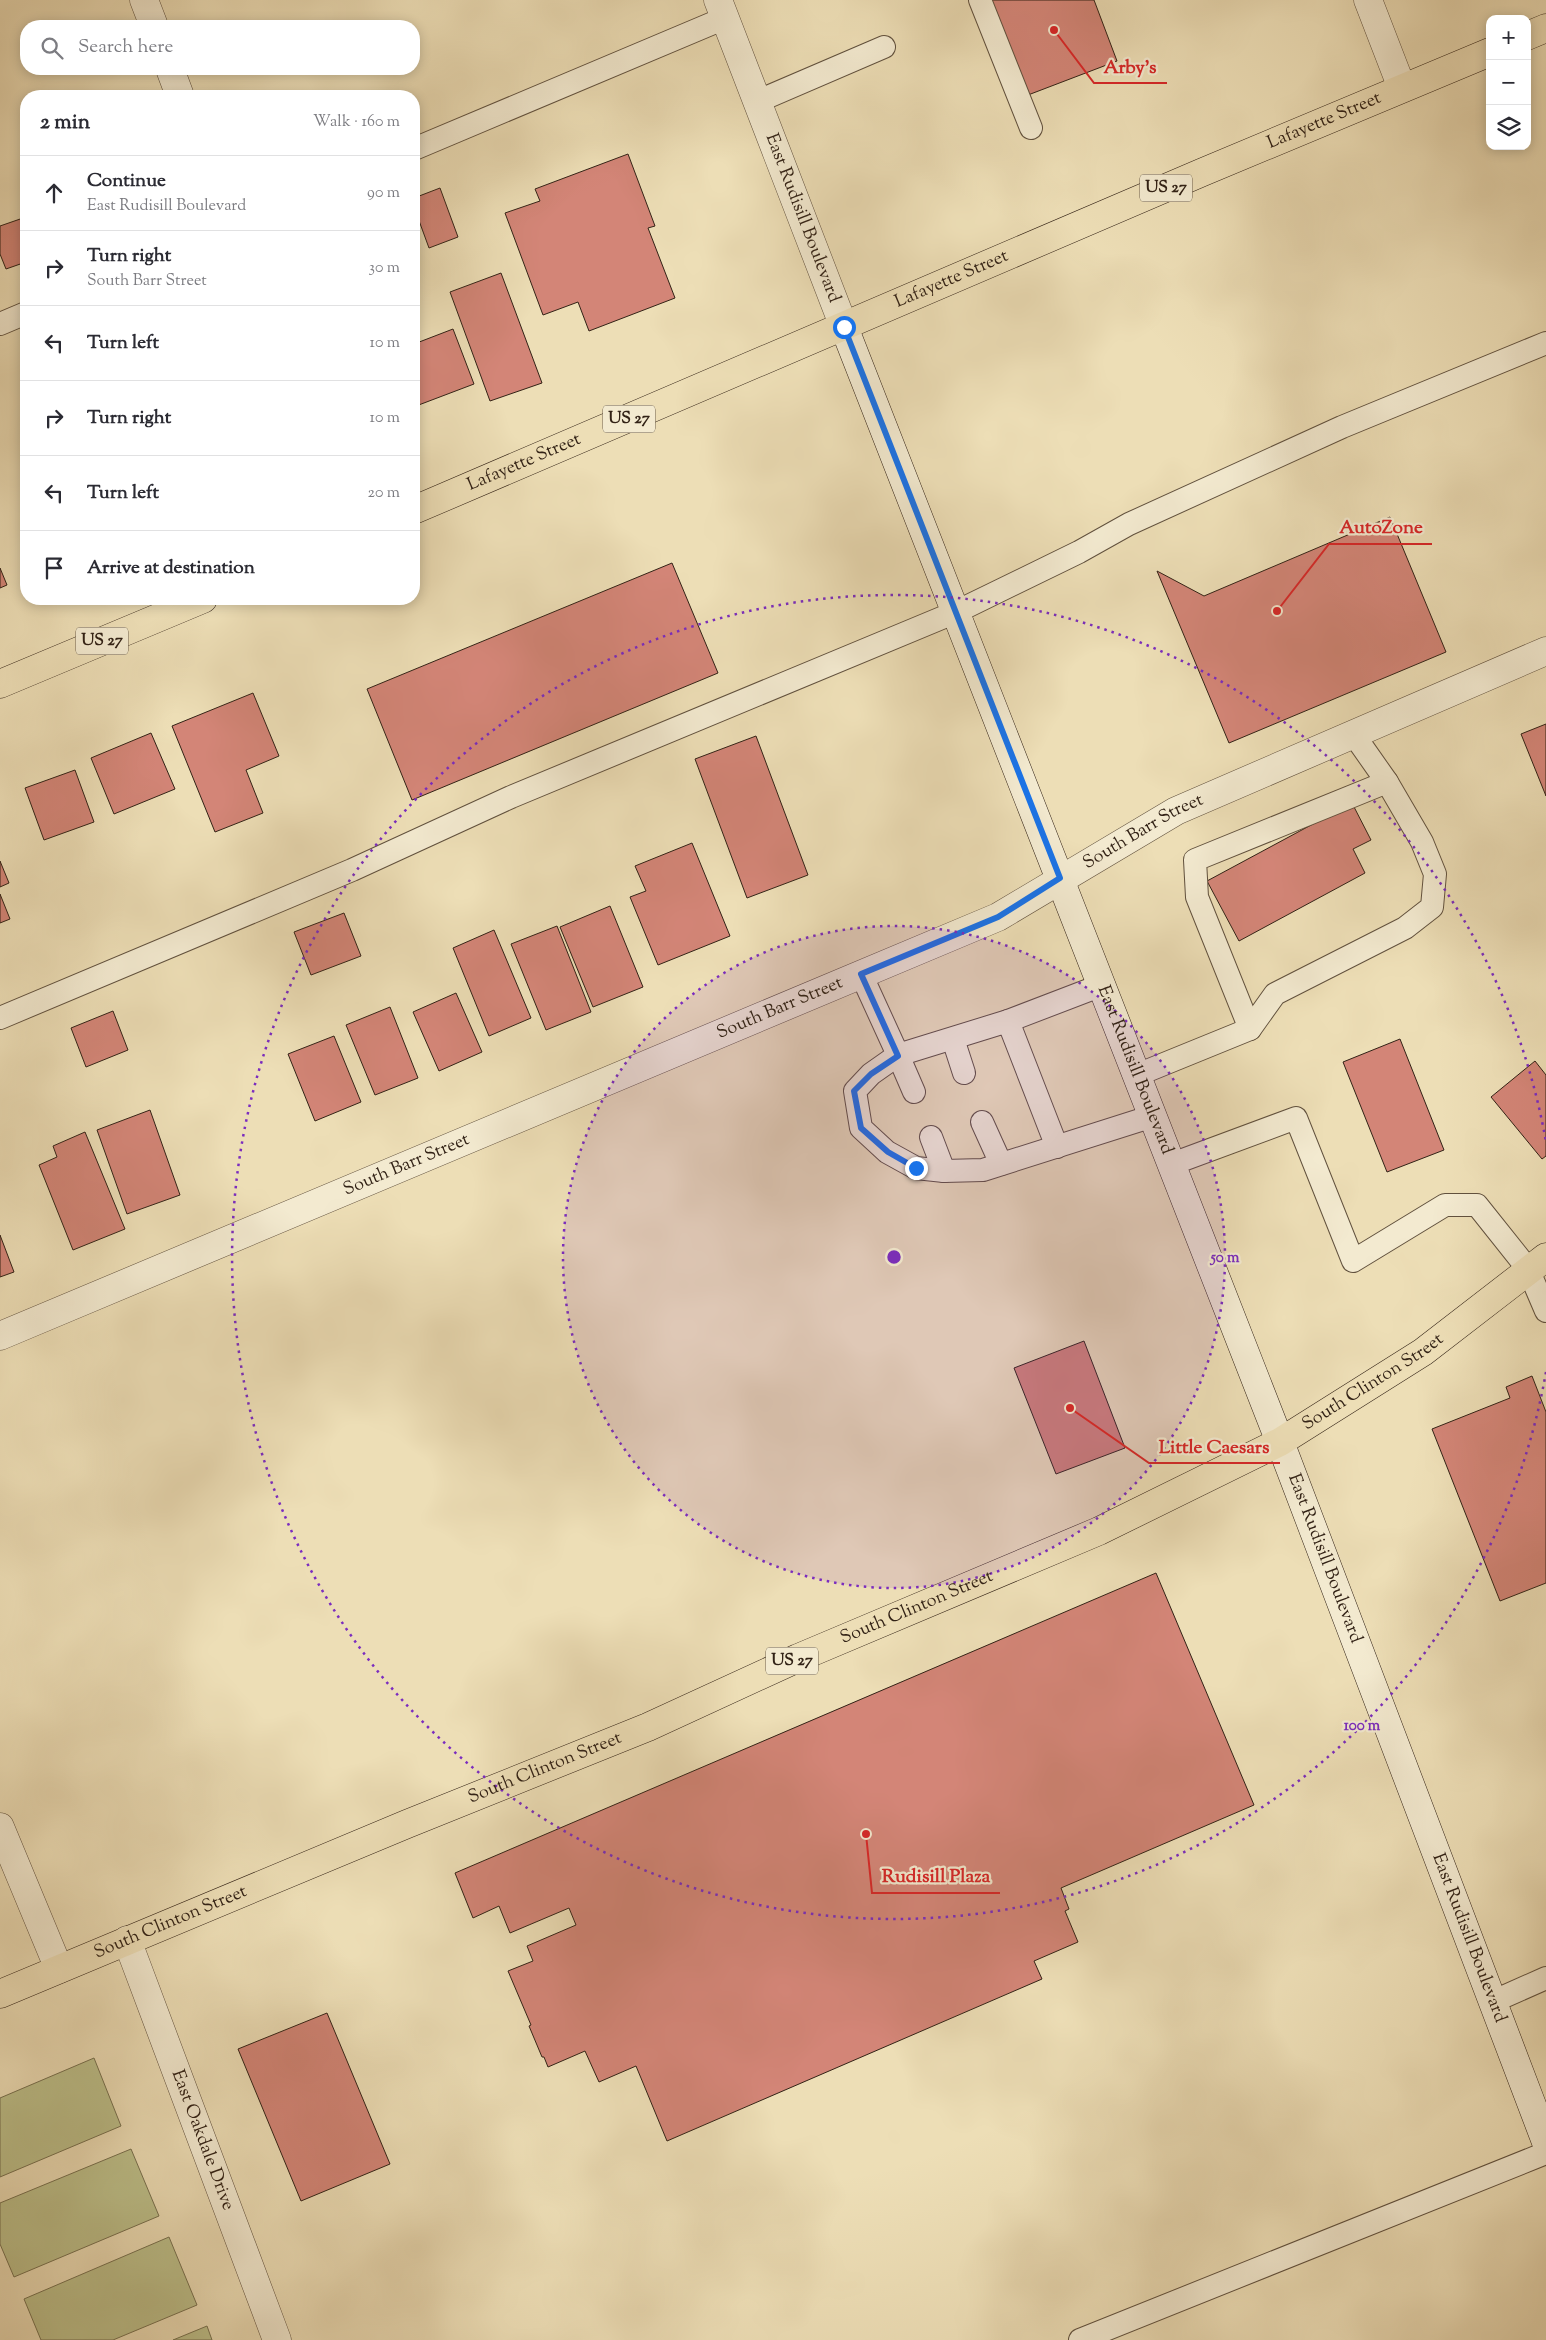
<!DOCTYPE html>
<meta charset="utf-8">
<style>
:root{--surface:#fff;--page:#f2f2f3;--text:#2b2b33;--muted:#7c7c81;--line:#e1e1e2}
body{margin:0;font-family:"Sorts Mill Goudy",serif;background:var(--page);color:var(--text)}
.controls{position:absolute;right:15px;top:15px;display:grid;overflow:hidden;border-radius:10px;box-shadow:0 2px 12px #0003}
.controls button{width:45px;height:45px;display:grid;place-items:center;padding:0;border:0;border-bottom:1px solid var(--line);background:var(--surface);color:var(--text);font:25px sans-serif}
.stop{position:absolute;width:15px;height:15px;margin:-11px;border:4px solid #1a73e8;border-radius:50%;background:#fff}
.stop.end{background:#1a73e8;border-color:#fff;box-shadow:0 1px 5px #0008}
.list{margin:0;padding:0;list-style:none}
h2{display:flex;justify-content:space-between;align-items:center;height:65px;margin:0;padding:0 20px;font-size:21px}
h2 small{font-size:16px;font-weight:400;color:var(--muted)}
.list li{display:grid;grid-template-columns:32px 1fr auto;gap:15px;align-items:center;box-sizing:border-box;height:75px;padding:0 20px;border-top:1px solid var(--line)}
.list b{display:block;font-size:19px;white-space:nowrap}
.list p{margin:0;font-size:16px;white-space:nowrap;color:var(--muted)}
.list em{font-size:16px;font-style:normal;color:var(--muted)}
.icon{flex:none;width:28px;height:28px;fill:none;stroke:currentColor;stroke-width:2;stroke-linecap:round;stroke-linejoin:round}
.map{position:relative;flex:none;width:1546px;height:2340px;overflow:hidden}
.search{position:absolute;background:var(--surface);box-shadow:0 2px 12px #0003;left:20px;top:20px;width:400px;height:55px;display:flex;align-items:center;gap:12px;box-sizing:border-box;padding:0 18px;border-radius:20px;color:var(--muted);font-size:19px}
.panel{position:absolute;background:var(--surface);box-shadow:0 2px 12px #0003;left:20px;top:90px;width:400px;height:515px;border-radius:20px}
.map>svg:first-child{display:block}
</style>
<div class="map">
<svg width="1546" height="2340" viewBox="0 0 1546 2340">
<rect width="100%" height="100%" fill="#eddeb6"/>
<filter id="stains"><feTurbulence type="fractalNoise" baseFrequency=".004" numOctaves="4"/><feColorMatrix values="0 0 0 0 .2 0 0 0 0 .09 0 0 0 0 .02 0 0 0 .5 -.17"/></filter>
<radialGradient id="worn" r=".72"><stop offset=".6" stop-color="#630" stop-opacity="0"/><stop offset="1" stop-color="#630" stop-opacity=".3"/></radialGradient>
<g fill="#bdc08b" stroke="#787150">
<polygon points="94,2058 121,2126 0,2177 0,2098"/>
<polygon points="131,2149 159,2216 14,2277 0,2244 0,2203"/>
<polygon points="169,2237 197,2305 113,2340 41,2340 24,2299"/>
<polygon points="207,2326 212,2340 173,2340"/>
</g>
<g fill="#d38577" stroke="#322216">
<polygon points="991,0 1094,0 1117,61 1028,95"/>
<polygon points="628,154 655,226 648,228 675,298 589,331 578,302 543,315 505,213 540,201 535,189"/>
<polygon points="440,188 458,237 429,248 414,207 414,198"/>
<polygon points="26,217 26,262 6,269 0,254 0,226"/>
<polygon points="501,273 542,383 490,401 450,292"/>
<polygon points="453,329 474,384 416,406 414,400 414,344"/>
<polygon points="1390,517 1446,652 1229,743 1157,571 1204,596"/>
<polygon points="672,563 718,673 412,800 367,689"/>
<polygon points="0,568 7,585 0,588"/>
<polygon points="253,693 279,756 246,770 263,813 215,832 172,726"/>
<polygon points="1546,724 1546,796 1521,734"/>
<polygon points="151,733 175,789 114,814 91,758"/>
<polygon points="756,736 808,875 747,898 695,759"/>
<polygon points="75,770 94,822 44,840 25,788"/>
<polygon points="1352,803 1371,840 1353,849 1365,873 1239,941 1207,881"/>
<polygon points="692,843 730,936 658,965 630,897 646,891 635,866"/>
<polygon points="0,861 9,883 0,887"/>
<polygon points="0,894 10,919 0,923"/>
<polygon points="610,906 643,987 593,1007 560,927"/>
<polygon points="344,913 361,956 311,975 294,932"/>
<polygon points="557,926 591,1012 546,1030 511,944"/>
<polygon points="494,930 531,1018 489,1036 453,948"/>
<polygon points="456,993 482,1052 439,1071 413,1012"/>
<polygon points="390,1007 418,1078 375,1095 346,1025"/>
<polygon points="113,1011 128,1050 86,1067 71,1028"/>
<polygon points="334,1036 361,1102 315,1121 288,1054"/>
<polygon points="1400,1039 1444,1150 1387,1172 1343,1062"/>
<polygon points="1535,1061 1546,1075 1546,1156 1542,1159 1491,1097"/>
<polygon points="150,1110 180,1195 127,1214 97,1130"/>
<polygon points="85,1132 125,1229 73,1250 39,1165 57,1157 53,1146"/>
<polygon points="0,1235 14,1272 0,1277"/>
<polygon points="1084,1341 1125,1448 1056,1474 1014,1368"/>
<polygon points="1532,1376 1546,1412 1546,1583 1500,1601 1432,1429 1510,1398 1506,1387"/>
<polygon points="1156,1573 1254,1805 1061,1888 1069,1909 1065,1911 1078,1942 1034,1961 1042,1979 667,2141 636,2066 599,2082 585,2051 548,2067 544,2057 542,2057 529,2026 531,2025 508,1971 533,1961 527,1946 576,1925 569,1908 510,1933 499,1906 473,1918 455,1873"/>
<polygon points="327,2013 390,2164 301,2201 238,2049"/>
</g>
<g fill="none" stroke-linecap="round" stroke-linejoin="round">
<g stroke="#61513e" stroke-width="24">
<g id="lane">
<polyline points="980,0 1031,128"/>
<polyline points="756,102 884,47"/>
<polyline points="414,149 725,18"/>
<polyline points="0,324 26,313"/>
<polyline points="861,974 898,1055 871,1074 855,1091 861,1128 887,1152 916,1168 944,1171 983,1170 1153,1116"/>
<polyline points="0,1018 352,870 511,797 956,612 1079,552 1129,524 1342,427 1546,343"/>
<polyline points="1008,1021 1102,985"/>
<polyline points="1250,1029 1197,897 1195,860 1387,782"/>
<polyline points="953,1039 964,1073"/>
<polyline points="1137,1075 1250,1029 1275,994 1405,928 1432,907 1435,874 1422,842 1387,782 1354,735"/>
<polyline points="914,1092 898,1055 1008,1021 1057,1147"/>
<polyline points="982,1122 1001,1164"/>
<polyline points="931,1137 944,1171"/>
<polyline points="1172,1164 1296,1118 1353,1261 1445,1205 1477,1205 1528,1269 1546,1311"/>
<polyline points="1492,2002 1546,1978"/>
<polyline points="1080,2340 1546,2153"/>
</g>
</g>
<g stroke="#61513e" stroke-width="29">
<g id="street">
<polyline points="144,0 154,26"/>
<path id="s1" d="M718 0 844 327"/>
<polyline points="1368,0 1402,88"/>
<polyline points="170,69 180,96"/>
<path id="s2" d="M0 1336 998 917 1176 811 1546 651"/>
<polyline points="0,1827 59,1969"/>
<path id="s3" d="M127 1940 277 2340"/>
</g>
</g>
<g stroke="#322216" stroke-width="29">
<g id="secondary">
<path id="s4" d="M844 327 1280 1442 1546 2142"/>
</g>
</g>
<g stroke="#322216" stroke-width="29">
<g id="highway">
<polyline points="1527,36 1546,28"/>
<path id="s5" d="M414 510 1203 172 1490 52"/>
<polyline points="0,684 203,599"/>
<path id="s6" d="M0 1994 407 1824 648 1727 798 1658 1099 1531 1280 1442 1423 1352 1546 1257"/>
</g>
</g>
<use href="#lane" stroke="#f3ead0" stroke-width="22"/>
<use href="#street" stroke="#f3ead0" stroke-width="28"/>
<use href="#secondary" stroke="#f3ead0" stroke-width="28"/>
<use href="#highway" stroke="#eddeb6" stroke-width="28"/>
</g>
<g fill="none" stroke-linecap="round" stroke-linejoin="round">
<polyline stroke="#1a73e8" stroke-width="6" points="844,327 1060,878 998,917 861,974 898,1056 871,1074 854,1091 861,1128 888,1152 916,1168"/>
</g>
<circle cx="894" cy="1257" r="331" fill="#7b2cbf" fill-opacity=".12"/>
<g fill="none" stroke="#7b2cbf" stroke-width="2.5" stroke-dasharray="2.5 5">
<circle cx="894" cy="1257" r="331"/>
<path d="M1546 1372A662 662 0 1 1 1546 1142"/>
</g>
<g text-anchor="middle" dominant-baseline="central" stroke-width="4.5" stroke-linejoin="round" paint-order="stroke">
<g fill="#f3ead0" stroke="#6c5e4e" stroke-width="1">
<rect x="1140" y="174.5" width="52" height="27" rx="4"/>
<rect x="603" y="405.5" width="52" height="27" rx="4"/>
<rect x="76" y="627.5" width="52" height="27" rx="4"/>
<rect x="766" y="1647.5" width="52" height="27" rx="4"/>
</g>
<g font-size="16" font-weight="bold" fill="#322216">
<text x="1166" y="188">US 27</text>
<text x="629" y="419">US 27</text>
<text x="102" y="641">US 27</text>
<text x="792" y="1661">US 27</text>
</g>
<g font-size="18" fill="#322216" stroke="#f3ead0">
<text stroke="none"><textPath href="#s5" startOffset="990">Lafayette Street</textPath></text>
<text stroke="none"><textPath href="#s1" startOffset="234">East Rudisill Boulevard</textPath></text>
<text stroke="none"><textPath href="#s5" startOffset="585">Lafayette Street</textPath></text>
<text stroke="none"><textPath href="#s5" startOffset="120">Lafayette Street</textPath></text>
<text stroke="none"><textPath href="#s2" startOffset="1251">South Barr Street</textPath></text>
<text stroke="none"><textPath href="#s2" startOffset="846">South Barr Street</textPath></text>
<text stroke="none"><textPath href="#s4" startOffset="798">East Rudisill Boulevard</textPath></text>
<text stroke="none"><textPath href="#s2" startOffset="441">South Barr Street</textPath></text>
<text stroke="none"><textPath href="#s6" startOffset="1505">South Clinton Street</textPath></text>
<text stroke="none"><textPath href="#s4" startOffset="1322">East Rudisill Boulevard</textPath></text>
<text stroke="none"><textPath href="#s6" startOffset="995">South Clinton Street</textPath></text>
<text stroke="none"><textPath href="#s6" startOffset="590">South Clinton Street</textPath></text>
<text stroke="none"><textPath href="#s6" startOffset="185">South Clinton Street</textPath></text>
<text stroke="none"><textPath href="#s4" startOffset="1728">East Rudisill Boulevard</textPath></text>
<text stroke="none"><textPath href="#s3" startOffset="214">East Oakdale Drive</textPath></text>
</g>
</g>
<circle cx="894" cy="1257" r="8" fill="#7b2cbf" stroke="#f3ead0" stroke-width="2.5"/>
<g font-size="15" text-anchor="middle" font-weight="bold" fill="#7b2cbf" stroke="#f3ead0" stroke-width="4.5" stroke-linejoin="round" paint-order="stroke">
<text x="1225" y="1262">50 m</text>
<text x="1362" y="1730">100 m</text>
</g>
<path fill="none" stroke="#d62828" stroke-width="2" d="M1054 30L1094 83H1167M1277 611L1329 544H1432M1070 1408L1149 1463H1280M866 1834L872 1893H1000"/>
<g fill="#d62828" stroke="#f3ead0" stroke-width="2">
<circle cx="1054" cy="30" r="5"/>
<circle cx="1277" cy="611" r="5"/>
<circle cx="1070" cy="1408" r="5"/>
<circle cx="866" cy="1834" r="5"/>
</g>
<g font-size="19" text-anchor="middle" font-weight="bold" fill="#d62828" stroke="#f3ead0" stroke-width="4.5" stroke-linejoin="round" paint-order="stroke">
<text x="1130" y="73">Arby's</text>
<text x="1381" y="533">AutoZone</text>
<text x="1214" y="1453">Little Caesars</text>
<text x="936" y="1882">Rudisill Plaza</text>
</g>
<rect width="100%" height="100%" filter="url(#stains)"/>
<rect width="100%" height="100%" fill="url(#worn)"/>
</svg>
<div class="controls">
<button>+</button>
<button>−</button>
<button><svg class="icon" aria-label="layers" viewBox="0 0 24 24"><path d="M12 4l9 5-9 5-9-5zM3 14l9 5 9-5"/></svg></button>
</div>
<div class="stop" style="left:844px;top:327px"></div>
<div class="stop end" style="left:916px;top:1168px"></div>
<div class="search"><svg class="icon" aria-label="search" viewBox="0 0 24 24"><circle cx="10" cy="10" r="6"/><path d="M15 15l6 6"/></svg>Search here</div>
<section class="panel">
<h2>2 min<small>Walk · 160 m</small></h2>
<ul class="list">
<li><svg class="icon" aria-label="ahead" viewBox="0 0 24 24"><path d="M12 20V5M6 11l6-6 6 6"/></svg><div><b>Continue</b><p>East Rudisill Boulevard</p></div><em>90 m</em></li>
<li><svg class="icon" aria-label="right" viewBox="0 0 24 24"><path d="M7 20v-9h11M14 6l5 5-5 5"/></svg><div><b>Turn right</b><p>South Barr Street</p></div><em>30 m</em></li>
<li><svg class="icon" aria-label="left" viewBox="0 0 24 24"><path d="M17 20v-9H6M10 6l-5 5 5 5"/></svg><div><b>Turn left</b></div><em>10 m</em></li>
<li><svg class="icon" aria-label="right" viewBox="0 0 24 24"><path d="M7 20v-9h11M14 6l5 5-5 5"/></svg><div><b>Turn right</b></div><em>10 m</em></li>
<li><svg class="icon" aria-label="left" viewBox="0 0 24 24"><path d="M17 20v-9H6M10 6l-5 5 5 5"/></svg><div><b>Turn left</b></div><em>20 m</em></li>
<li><svg class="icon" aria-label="arrive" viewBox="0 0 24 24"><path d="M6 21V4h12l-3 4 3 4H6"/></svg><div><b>Arrive at destination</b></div></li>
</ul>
</section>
</div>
